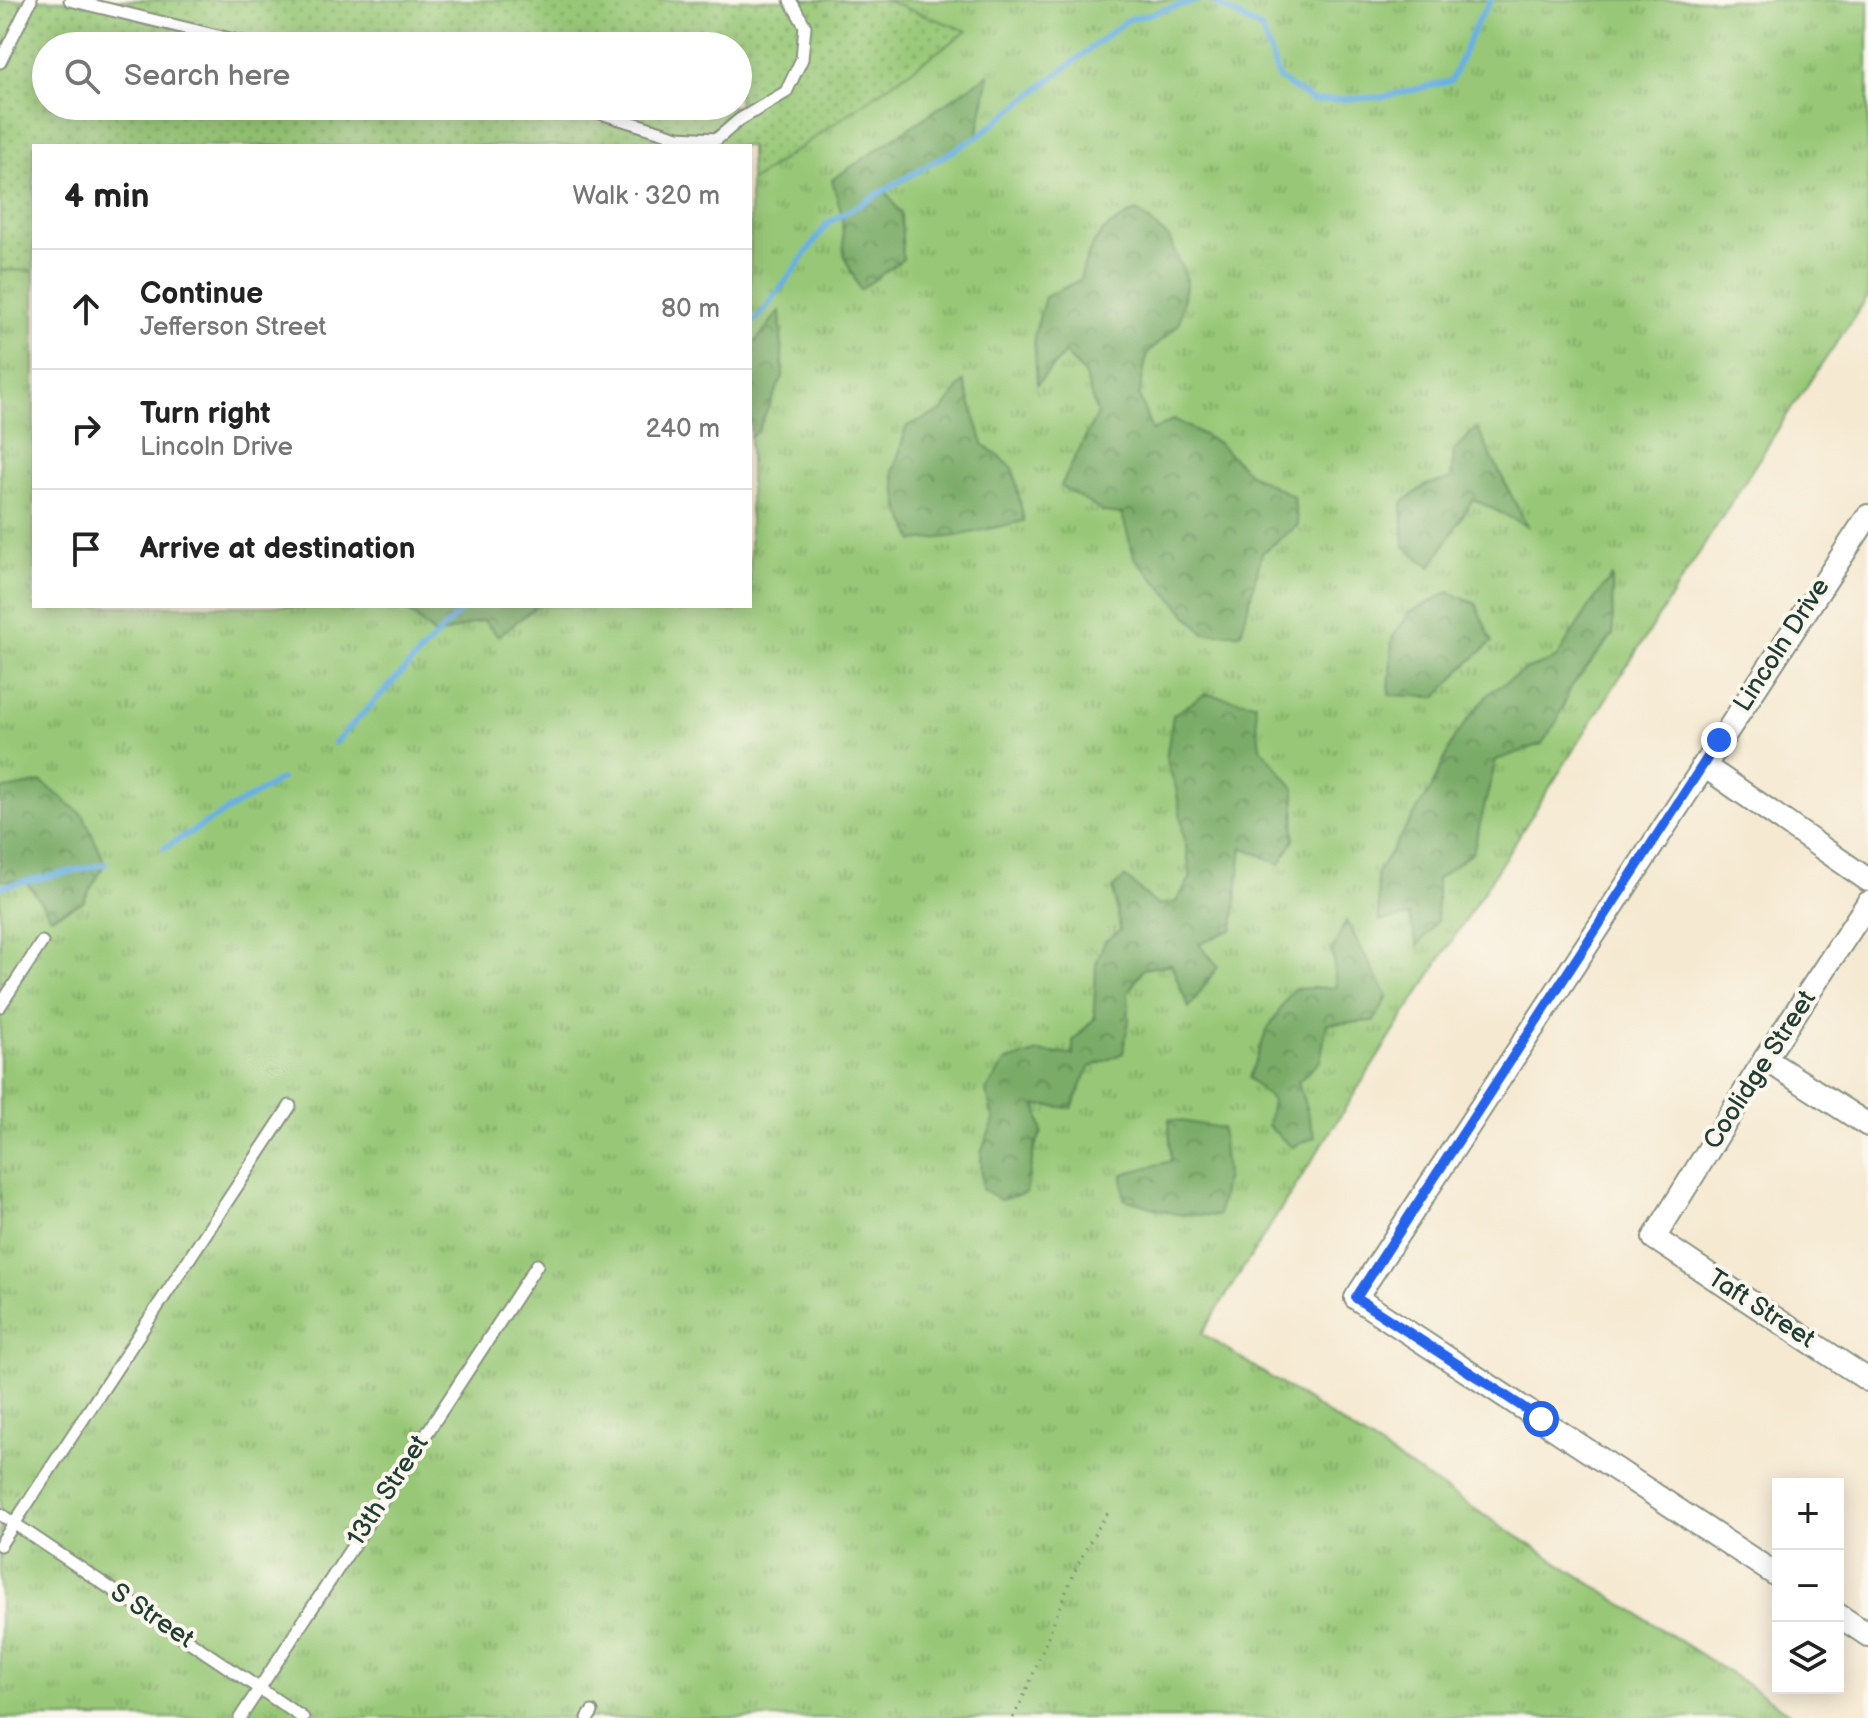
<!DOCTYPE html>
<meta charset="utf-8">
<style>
:root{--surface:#fff;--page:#f6f6f6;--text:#222;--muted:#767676;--line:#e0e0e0}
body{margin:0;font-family:"Balsamiq Sans",sans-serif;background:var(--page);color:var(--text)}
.controls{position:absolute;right:24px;bottom:24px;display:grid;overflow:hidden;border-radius:0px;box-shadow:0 4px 20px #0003}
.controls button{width:72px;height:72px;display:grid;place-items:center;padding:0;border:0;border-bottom:2px solid var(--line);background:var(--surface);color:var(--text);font:40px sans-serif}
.stop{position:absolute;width:24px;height:24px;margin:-18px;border:6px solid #2563eb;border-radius:50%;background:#fff}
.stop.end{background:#2563eb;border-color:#fff;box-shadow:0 2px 8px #0008}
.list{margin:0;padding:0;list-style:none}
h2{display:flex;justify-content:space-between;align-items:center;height:104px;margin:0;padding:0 32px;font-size:34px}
h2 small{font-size:26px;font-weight:400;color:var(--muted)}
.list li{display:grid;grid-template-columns:52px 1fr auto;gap:24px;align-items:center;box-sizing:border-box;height:120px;padding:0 32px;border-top:2px solid var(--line)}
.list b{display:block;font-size:30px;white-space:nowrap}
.list p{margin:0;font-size:26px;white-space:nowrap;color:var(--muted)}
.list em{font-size:26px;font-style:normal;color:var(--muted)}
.icon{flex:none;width:44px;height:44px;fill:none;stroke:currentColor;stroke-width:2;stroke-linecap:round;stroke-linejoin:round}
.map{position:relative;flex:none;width:1868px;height:1718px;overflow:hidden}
.search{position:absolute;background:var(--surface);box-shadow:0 4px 20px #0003;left:32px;top:32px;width:720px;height:88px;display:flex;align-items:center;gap:20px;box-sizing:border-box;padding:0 28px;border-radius:44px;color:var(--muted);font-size:30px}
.panel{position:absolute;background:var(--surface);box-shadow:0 4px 20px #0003;left:32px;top:144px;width:720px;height:464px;border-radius:0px}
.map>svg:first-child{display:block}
</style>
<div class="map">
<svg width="1868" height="1718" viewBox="0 0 1868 1718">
<defs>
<pattern id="grass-tufts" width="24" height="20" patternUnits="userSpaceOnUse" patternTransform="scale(2)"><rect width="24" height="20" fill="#98c877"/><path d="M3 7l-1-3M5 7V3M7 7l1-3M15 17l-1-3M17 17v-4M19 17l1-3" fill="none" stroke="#7ba462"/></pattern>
<pattern id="forest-crowns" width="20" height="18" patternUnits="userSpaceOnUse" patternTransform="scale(2)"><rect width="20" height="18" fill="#7aac68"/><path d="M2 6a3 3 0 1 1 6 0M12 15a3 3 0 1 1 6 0" fill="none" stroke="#638d56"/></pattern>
<pattern id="park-dots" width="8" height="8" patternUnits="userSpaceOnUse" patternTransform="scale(2)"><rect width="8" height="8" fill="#98c877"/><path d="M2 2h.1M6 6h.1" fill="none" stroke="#7ba462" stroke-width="1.8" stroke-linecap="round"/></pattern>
</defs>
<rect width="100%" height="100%" fill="#fbf7ec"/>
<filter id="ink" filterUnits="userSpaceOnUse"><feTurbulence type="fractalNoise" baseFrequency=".0125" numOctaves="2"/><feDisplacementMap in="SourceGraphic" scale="16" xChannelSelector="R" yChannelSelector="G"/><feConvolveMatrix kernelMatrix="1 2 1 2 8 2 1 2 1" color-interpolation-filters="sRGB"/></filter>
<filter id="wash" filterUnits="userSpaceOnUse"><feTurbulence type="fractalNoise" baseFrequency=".006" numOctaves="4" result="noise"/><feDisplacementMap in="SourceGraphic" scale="32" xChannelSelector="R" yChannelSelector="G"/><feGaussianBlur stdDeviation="1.8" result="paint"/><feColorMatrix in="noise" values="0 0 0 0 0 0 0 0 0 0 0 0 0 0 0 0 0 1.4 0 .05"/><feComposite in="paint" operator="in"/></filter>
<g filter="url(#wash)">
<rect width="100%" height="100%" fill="#f5e9d1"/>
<polygon fill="url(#grass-tufts)" stroke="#5c8256" stroke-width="2" points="790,0 1868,0 1868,297 1787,415 1202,1333 1799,1718 0,1718 0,146 46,46 46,106 34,146 34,606 750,606 750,146"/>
<g fill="url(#forest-crowns)" stroke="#4c744e" stroke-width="2">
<polygon points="989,74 977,137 885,190 901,214 903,259 860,290 844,256 842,215 832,180"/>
<path d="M1137 211 1169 238 1187 280 1179 324 1147 354 1139 396 1152 431 1174 419 1218 443 1250 474 1293 496 1298 525 1262 553 1241 633H1204L1134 557 1122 514 1103 512 1061 486 1097 414 1084 374 1065 353 1037 384 1034 336 1045 297 1080 280C1090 241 1099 228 1137 211Z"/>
<polygon points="780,310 783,376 758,430 750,438 750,349"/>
<polygon points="964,381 983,444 1013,468 1024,521 957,536 914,541 900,509 893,473 907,426 942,411"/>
<polygon points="1477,428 1527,526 1473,499 1431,567 1404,546 1402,503 1426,485 1451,479 1454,450"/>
<polygon points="1612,576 1613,635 1571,687 1557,721 1542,744 1496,760 1473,852 1437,879 1437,921 1418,946 1409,916 1379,921 1377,873 1432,787 1454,738 1488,694 1525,670 1556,659 1590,605"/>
<polygon points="1449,592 1476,604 1492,642 1467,664 1437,697 1389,695 1392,638 1409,613"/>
<polygon points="402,606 537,606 498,636 483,620 436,636"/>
<polygon points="1205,694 1255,703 1260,747 1295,789 1294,840 1280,864 1242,847 1233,929 1199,944 1218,966 1189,1008 1171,964 1143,969 1128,993 1129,1020 1123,1053 1089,1068 1072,1108 1037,1105 1042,1132 1034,1149 1026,1193 1000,1200 982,1189 981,1153 994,1120 986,1091 1006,1061 1039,1052 1073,1055 1073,1041 1094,1019 1096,965 1104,942 1120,930 1113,888 1125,877 1157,905 1176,902 1191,877 1176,788 1166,759 1173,715"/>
<polygon points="42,782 84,816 105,864 83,902 51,917 26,881 0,880 0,790"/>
<polygon points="1346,921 1388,997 1374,1021 1327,1024 1320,1061 1298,1082 1315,1137 1292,1147 1268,1126 1272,1100 1249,1078 1267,1030 1293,989 1336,987 1332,950"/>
<polygon points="1169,1119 1222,1128 1226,1177 1218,1216 1176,1214 1124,1199 1123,1174 1171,1161"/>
</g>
<path fill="url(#park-dots)" stroke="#5c8256" stroke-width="2" fill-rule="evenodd" d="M0 0H884L967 31 750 182V146H34V271L0 270ZM46 46H738V106H46Z"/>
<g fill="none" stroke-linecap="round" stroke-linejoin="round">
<g stroke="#6bb0e1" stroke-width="6">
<polyline points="1210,0 1262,30 1279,79 1313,101 1383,97 1451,81 1477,22 1491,0"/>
<polyline points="750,325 763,312 828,223 977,137 1127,20 1199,0"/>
<polyline points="335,743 465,606"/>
<polyline points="164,848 281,779"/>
<polyline points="0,887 105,864"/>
</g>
</g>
</g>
<g filter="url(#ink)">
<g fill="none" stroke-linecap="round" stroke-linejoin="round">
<g stroke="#8a9382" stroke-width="15">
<g id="service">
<polyline points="70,0 259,46"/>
<polyline points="0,62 31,0"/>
<polyline points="578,106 678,137 717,139 739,120 786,92 802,59 805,26 790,0"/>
<polyline points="0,1006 42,942"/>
<polyline points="0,1514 303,1718"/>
<polyline points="0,1545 290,1106"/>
<polyline points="240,1718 537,1265"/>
<polyline points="588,1718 592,1712"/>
</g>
</g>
<g stroke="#8a9382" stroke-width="26">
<g id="minor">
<polyline points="1703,765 1868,880"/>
<polyline points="1868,903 1765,1059 1654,1238 1868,1380"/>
<polyline points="1765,1059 1868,1125"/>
<polyline points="1778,1576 1356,1298 1868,516"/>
<polyline points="1838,1615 1868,1635"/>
</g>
</g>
<path stroke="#8a9382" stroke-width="3" stroke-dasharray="2 6" stroke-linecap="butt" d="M1013 1718C1048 1650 1065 1572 1110 1510"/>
<use href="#service" stroke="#fff" stroke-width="11"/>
<use href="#minor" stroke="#fff" stroke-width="22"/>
</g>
</g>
<g fill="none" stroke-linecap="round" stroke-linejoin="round" filter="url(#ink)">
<polyline stroke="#2563eb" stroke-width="10" points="1541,1419 1356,1298 1719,740"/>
</g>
<g text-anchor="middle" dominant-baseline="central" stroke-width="8" stroke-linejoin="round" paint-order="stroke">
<g font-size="26" fill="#1f3d34" stroke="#fbf7ec">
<text transform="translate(1782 645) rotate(-57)">Lincoln Drive</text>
<text transform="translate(1760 1070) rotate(-57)">Coolidge Street</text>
<text transform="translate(1761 1309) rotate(33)">Taft Street</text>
<text transform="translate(388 1491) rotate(-57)">13th Street</text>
<text transform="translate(152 1616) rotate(34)">S Street</text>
</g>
</g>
</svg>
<div class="controls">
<button>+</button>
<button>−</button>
<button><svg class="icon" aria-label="layers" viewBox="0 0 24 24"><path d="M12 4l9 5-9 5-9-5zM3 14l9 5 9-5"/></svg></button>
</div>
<div class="stop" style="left:1541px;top:1419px"></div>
<div class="stop end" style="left:1719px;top:740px"></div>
<div class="search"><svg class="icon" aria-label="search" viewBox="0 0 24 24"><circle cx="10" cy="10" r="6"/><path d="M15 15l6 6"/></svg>Search here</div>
<section class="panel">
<h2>4 min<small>Walk · 320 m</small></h2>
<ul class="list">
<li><svg class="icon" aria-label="ahead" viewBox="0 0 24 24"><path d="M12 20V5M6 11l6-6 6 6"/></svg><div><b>Continue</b><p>Jefferson Street</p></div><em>80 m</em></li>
<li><svg class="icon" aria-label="right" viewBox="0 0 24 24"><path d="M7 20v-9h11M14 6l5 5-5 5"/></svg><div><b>Turn right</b><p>Lincoln Drive</p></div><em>240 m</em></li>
<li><svg class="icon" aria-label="arrive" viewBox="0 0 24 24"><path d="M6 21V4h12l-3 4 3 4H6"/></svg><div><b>Arrive at destination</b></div></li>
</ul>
</section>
</div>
